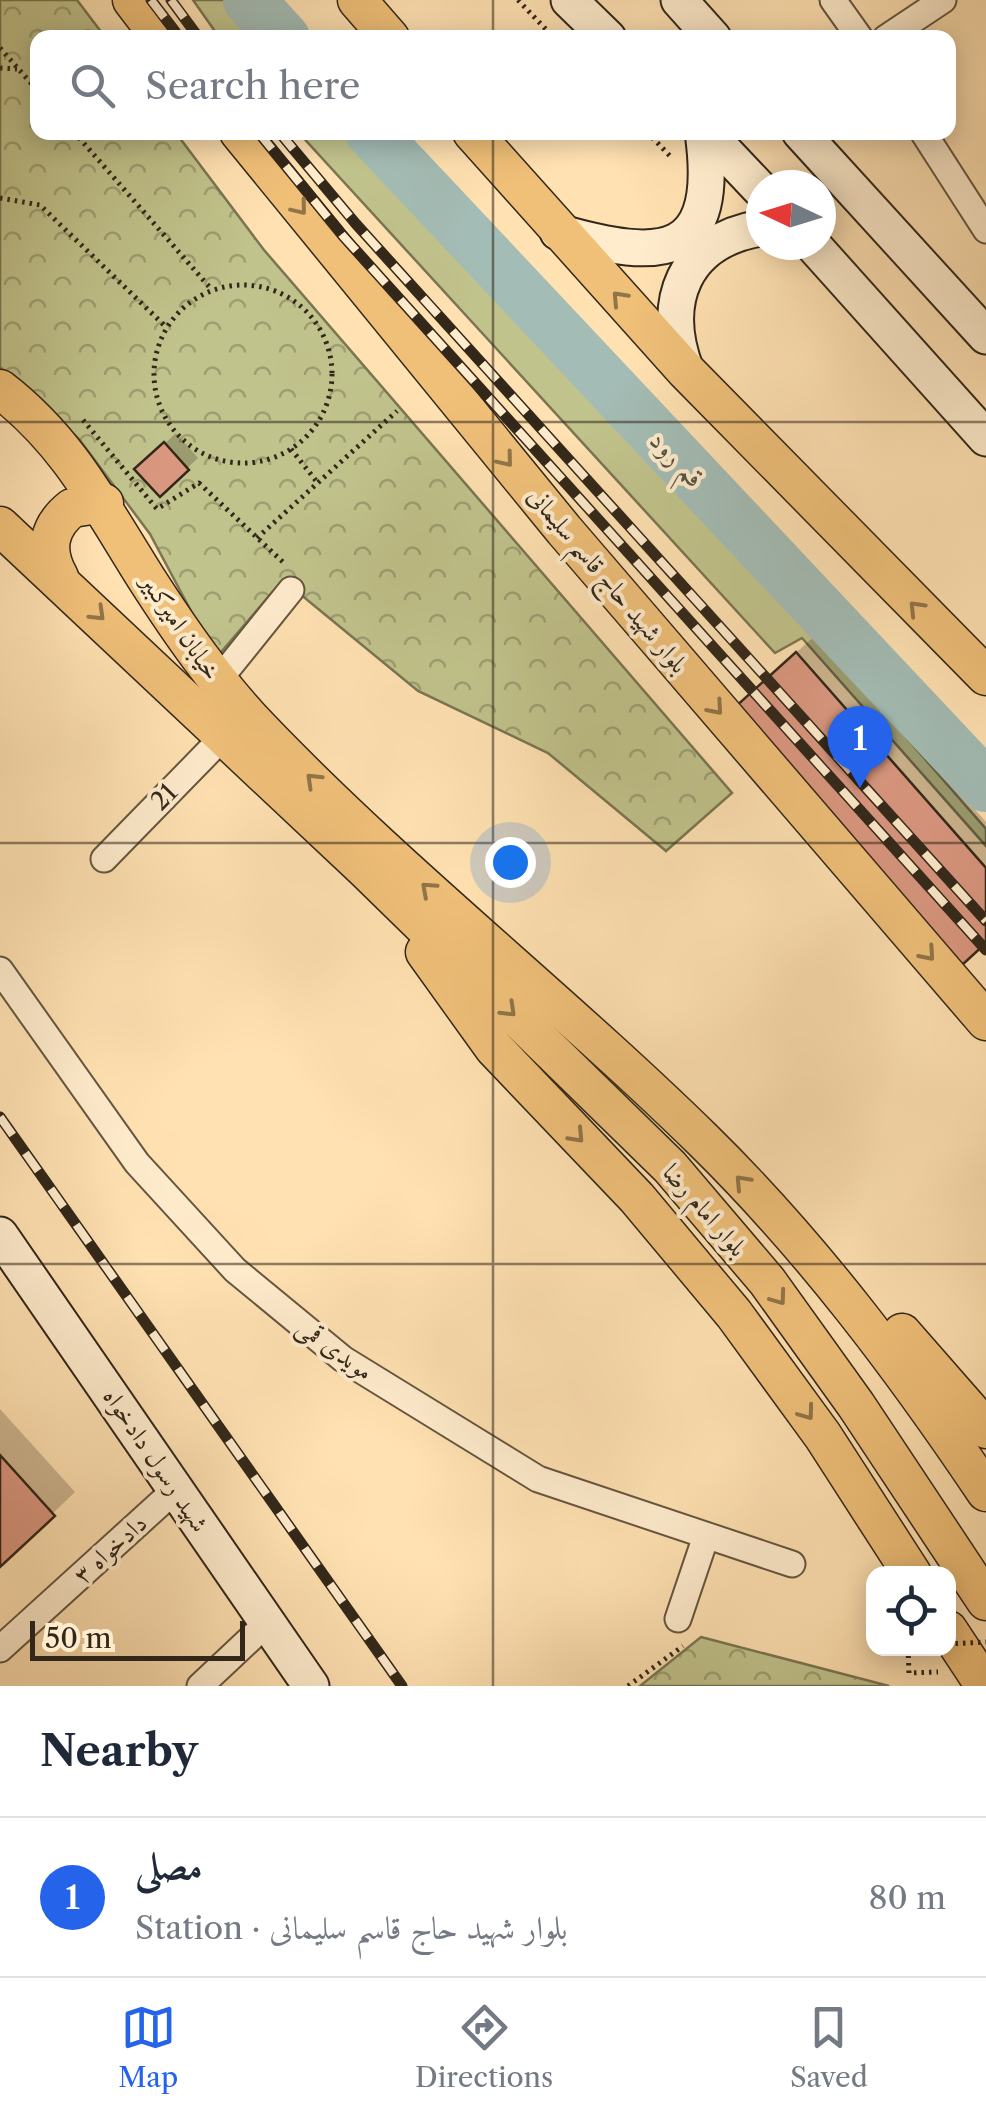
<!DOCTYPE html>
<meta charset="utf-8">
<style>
:root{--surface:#fff;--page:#f2f2f3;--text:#1f2937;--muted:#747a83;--line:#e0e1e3;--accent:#2563eb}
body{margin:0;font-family:"Libre Caslon Text",Amiri,serif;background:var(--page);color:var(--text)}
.controls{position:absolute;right:30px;bottom:30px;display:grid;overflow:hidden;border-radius:20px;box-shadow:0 5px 25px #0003}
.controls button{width:90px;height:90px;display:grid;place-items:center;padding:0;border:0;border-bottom:2px solid var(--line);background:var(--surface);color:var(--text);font:50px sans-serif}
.compass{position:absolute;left:746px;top:170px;width:90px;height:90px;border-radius:50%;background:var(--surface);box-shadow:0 5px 25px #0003;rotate:274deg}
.scale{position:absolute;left:30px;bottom:25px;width:215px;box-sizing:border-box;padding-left:10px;border:5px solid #322719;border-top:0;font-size:28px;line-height:35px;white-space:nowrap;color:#322719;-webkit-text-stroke:8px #ffeccd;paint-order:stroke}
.you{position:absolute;left:510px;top:862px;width:35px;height:35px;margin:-25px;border:8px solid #fff;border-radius:50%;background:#1a73e8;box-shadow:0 0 0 15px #1a73e833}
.badge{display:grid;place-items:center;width:65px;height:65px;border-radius:50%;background:var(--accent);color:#fff;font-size:32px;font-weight:700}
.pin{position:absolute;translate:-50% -82px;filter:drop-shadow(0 2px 5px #0008)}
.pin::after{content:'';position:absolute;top:52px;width:35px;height:30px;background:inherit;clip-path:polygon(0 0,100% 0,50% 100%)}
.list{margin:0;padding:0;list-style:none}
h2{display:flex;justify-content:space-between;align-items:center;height:130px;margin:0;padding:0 40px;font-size:42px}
h2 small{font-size:32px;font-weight:400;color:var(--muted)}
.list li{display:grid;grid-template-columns:65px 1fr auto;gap:30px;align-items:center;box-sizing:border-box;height:160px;padding:0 40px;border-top:2px solid var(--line)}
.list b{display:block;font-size:38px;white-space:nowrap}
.list p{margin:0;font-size:32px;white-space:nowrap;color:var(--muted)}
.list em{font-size:32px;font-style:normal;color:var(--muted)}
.icon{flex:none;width:55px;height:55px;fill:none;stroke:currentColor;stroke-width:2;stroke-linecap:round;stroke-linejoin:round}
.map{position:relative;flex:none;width:986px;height:1686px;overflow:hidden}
.search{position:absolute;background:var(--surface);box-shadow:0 5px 25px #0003;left:30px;right:30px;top:30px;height:110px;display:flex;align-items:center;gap:25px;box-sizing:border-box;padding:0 35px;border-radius:20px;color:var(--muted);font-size:38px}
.sheet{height:290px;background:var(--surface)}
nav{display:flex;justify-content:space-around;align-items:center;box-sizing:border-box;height:140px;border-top:2px solid var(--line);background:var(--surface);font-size:28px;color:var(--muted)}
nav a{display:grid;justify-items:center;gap:5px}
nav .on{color:var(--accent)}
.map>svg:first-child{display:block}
</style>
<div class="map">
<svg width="986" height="1686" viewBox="0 0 986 1686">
<defs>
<pattern id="park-crowns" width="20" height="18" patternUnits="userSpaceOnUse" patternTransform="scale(2.5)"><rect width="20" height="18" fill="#c1c38c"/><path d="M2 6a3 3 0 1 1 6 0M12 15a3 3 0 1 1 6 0" fill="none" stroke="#9d9e72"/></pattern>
</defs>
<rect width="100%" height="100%" fill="#ffe1b2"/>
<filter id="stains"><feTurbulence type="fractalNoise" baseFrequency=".002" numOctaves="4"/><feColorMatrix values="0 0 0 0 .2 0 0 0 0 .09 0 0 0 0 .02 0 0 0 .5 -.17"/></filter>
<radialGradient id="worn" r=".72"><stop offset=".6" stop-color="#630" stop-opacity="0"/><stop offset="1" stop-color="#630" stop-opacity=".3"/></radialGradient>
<g fill="#c1c38c" stroke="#7a7552" stroke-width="2.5">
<polygon points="193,0 244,0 278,37 219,37"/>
<polygon points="299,133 364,133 784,597 986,829 986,846 802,638 775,653"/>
</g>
<g fill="url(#park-crowns)" stroke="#7a7552" stroke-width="2.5">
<polygon points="0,0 77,0 105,37 38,38 38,132 176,133 264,250 732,793 666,851 548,753 418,691 283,580 216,658 150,534 79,439 0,367"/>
<polygon points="701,1637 889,1686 640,1686"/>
</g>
<g fill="#0003">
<polygon points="176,433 198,458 160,494 138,469"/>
<polygon points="819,632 986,822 986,940 759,686"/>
<polygon points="0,1409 75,1492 0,1564"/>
</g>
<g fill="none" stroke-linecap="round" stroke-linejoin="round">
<g stroke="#a3bcb5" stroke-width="52">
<polyline points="249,0 284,38"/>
<polyline points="371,132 986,786"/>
</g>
</g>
<g fill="#da9780" stroke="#322719" stroke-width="2.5">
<polygon points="164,442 189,470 160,497 134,469"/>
<polygon points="796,652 986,868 986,943 961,966 734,708"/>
<polygon points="0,1455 55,1516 0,1567"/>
</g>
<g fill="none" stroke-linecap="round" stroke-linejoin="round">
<g stroke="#65563f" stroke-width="29">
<g id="street">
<polyline points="833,0 860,38"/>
<polyline points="886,38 943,0"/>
<polyline points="923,132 986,230"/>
<polyline points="217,682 291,590"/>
<polyline points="104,859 224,736"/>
<polyline points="0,970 137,1163 235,1270 343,1359 538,1479 792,1564"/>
<polyline points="678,1619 706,1536"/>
<polyline points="0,1649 175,1490"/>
<polyline points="200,1686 266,1624"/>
</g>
</g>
<g stroke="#322719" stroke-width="39">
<g id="secondary">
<polyline points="569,0 608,38"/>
<polyline points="679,0 713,38"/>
<polyline points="706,132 761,190"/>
<polyline points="800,132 986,336"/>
<path d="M558 232C663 262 721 260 703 132"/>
<polyline points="813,245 986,438"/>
<path d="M686 371C660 302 683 241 761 228"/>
<polyline points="0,1235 311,1686"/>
</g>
</g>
<g stroke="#322719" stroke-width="41">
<g id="primary">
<polyline points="132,0 161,38"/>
<polyline points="357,0 390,38"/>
<polyline points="239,132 564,530 986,1021"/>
<polyline points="472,132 686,371 986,676"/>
<path d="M0 389C69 442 101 507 146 578 180 631 216 683 260 729 399 874 559 999 703 1140 811 1246 902 1367 986 1492"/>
<polyline points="0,526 365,869 670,1167 767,1281 856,1405 986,1601"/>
<path d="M59 577C44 550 48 527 72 508L104 503"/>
<polyline points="425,952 494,1048 637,1198 734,1314 823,1436 912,1574"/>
<polyline points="902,1333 986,1429"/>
<polyline points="948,1630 985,1686"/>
</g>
</g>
<g stroke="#322719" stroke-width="5" stroke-dasharray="2.5 5" stroke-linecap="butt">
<polyline points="518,0 554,38"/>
<polyline points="0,48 38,91"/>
<polyline points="0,68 17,69"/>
<polyline points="74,132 212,290"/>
<polyline points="647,132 672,158"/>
<polyline points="0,198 40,205 167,328"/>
<circle cx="243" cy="374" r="89"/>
<polyline points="83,420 157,509 199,483 285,564"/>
<polyline points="291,449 317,482"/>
<polyline points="257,538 397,411"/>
<polyline points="908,1648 909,1673 938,1672"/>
<polyline points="628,1686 683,1646"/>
</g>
<use href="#street" stroke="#ffeccd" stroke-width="25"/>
<use href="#secondary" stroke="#ffeccd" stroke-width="35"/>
<use href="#primary" stroke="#f0c079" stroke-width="38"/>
<g stroke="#322719" stroke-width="11">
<g id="rail">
<polyline points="151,0 180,38"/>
<polyline points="171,0 199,38"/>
<polyline points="258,132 343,236 986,950"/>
<polyline points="279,132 356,224 986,921"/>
<polyline points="0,1117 402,1686"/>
</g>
</g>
<use href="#rail" stroke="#ffeccd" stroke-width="8" stroke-dasharray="22" stroke-linecap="butt"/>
<polyline stroke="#322719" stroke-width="5" stroke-dasharray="2.5 5" stroke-linecap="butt" points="948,1644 986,1642"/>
</g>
<defs><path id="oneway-chevron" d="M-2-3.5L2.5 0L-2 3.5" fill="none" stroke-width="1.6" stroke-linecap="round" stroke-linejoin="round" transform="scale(2.5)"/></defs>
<g stroke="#917449">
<use href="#oneway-chevron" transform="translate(300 208) rotate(51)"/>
<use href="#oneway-chevron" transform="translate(619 298) rotate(-133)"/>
<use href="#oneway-chevron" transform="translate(506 460) rotate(51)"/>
<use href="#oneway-chevron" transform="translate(916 608) rotate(-134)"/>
<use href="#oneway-chevron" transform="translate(98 614) rotate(44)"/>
<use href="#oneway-chevron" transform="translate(716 708) rotate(49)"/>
<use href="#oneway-chevron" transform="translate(313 780) rotate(-136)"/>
<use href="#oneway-chevron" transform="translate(428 889) rotate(-138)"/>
<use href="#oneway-chevron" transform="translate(928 954) rotate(49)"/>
<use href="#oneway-chevron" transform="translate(509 1010) rotate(44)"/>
<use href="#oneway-chevron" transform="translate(577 1136) rotate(47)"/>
<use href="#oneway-chevron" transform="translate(742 1182) rotate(-133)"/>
<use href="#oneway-chevron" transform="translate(779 1298) rotate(54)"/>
<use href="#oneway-chevron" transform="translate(807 1413) rotate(54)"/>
</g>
<path fill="none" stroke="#322719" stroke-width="2.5" stroke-opacity="0.55" d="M493 0V38M493 132V1686M0 422H986M0 843H986M0 1264H986"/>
<g text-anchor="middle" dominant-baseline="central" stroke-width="8" stroke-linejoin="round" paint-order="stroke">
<g font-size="25" fill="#322719" stroke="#ffeccd">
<text transform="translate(608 580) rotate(50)">بلوار شهید حاج قاسم سلیمانی</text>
<text transform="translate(181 627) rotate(56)">خیابان امیرکبیر</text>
<text transform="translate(164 797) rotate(-46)">21</text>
<text transform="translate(705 1210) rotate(49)">بلوار امام رضا</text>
<text transform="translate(335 1349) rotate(36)">مویدی قمی</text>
<text transform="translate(156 1460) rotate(56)">شهید رسول دادخواه</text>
<text transform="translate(110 1549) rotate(-42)">دادخواه ۳</text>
</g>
<g font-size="28" font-style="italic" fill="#545448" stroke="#ffeccd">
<text transform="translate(678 459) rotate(47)">قم رود</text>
</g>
</g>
<rect width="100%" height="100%" filter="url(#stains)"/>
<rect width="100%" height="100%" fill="url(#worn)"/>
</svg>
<div class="controls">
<button><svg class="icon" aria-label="locate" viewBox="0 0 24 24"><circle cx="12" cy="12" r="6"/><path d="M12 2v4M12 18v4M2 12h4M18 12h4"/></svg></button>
</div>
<svg class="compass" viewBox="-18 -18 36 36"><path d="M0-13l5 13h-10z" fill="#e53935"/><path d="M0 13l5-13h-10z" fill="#747a83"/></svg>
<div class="scale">50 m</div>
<div class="you"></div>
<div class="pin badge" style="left:860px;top:788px">1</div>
<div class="search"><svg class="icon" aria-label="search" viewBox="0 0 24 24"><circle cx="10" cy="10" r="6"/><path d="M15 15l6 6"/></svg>Search here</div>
</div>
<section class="sheet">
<h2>Nearby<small></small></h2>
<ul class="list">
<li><span class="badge">1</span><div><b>مصلی</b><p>Station · بلوار شهید حاج قاسم سلیمانی</p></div><em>80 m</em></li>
</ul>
</section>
<nav>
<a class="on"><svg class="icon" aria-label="map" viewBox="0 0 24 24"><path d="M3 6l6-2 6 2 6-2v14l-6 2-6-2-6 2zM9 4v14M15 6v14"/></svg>Map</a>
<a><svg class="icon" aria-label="directions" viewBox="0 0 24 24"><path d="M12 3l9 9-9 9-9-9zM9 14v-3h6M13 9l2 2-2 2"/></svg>Directions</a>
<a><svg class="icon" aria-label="saved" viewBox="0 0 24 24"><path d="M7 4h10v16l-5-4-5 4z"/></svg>Saved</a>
</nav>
